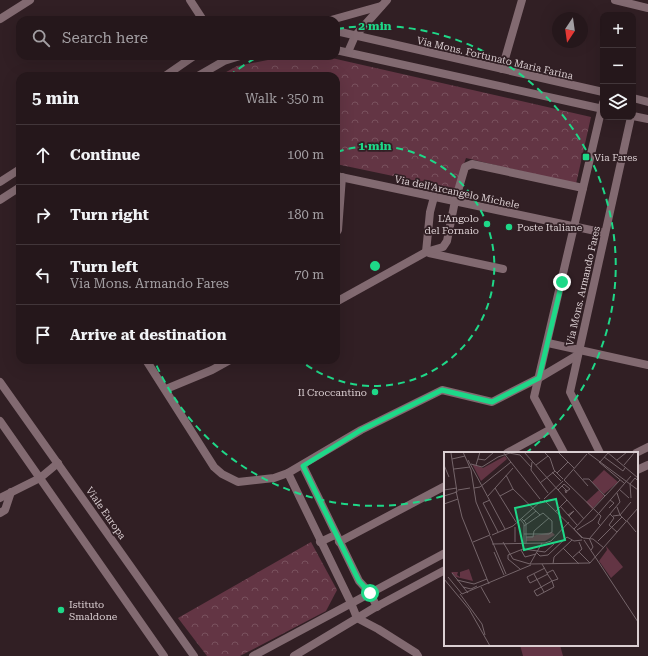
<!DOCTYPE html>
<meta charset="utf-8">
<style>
:root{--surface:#25171b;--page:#312428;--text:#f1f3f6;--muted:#a39fa3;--line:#42363a}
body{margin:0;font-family:"Roboto Serif",serif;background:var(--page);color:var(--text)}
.controls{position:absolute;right:12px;top:12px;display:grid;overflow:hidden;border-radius:8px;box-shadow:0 4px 16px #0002}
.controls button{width:36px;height:36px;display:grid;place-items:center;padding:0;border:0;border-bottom:1px solid var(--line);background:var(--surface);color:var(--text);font:20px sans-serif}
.compass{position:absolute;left:552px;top:12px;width:36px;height:36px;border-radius:50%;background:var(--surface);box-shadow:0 4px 16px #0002;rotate:193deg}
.stop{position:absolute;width:12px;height:12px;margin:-9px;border:3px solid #1ed888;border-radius:50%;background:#fff}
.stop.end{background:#1ed888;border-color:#fff;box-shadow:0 1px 4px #0008}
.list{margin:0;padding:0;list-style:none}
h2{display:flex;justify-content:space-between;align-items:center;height:52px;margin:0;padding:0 16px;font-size:17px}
h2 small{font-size:13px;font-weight:400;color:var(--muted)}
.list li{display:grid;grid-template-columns:26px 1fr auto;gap:12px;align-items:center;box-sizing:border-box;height:60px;padding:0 16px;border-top:1px solid var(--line)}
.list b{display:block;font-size:15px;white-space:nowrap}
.list p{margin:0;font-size:13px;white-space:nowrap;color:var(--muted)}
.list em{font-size:13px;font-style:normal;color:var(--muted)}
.icon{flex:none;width:22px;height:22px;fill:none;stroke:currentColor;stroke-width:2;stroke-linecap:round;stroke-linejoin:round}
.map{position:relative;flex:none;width:648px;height:656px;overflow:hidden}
.search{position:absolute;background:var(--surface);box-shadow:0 4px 16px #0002;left:16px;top:16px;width:324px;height:44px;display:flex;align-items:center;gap:10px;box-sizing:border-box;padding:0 14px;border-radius:12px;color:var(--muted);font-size:15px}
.panel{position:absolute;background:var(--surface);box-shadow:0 4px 16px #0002;left:16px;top:72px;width:324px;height:292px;border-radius:12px}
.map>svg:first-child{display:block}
</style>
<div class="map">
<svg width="648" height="656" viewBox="0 0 648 656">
<defs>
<pattern id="park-crowns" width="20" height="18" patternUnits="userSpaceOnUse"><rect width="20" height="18" fill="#633544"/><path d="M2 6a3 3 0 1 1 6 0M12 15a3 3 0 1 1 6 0" fill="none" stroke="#79515e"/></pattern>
</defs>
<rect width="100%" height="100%" fill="#311f24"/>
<polygon fill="#633544" points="520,645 560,645 563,656 523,656"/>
<g fill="url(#park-crowns)">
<polygon points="288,56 323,56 591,117 576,184 466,158 455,189 336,164 336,76 219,76 237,66"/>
<polygon points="311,542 337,590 326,611 240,656 207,656 178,618"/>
</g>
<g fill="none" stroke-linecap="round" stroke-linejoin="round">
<g stroke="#826a71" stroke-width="8">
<polyline points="190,0 203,20"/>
<polyline points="615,0 648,8"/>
<polyline points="0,19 30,0"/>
<polyline points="331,20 381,6"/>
<polyline points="336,31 603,92"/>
<polyline points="336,50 603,109"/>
<polyline points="348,52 355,36 387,0"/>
<polyline points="502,69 522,0"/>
<polyline points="165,76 194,56"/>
<polyline points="198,76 224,61 240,56"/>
<polyline points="633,98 648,102"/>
<polyline points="633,116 648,119"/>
<polyline points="336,176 605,233"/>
<polyline points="0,182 20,169"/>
<polyline points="0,200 20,187"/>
<polyline points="336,233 338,230 342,177"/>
<polyline points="426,252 430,212 434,197"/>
<polyline points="429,253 503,269"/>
<polyline points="336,302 426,252 443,247 447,241 455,201 465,167 472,164 583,188"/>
<polyline points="548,343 648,365"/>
<polyline points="146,360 214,467 222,474 238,482 274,478 288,473 361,430 442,390 492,402 539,378 576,356"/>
<polyline points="166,389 212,370 230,360"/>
<polyline points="507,453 551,429"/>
<polyline points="564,453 534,397 603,103"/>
<polyline points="600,453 570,392 631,117"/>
<polyline points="636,453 648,447"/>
<polyline points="303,466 359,581 370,593 377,607"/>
<polyline points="637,470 648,465"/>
<polyline points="288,473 351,603 357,618 378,629 416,653 418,656"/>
<polyline points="0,498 40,478 58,463"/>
<polyline points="0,513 5,510 11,492"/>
<polyline points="320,542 335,535"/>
<polyline points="339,542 445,486"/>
<polyline points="253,656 445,553"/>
<polyline points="294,656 374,608 445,570"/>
</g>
<g stroke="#826a71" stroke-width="8">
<polyline points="0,382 194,656"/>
<polyline points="0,421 164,656"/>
</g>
</g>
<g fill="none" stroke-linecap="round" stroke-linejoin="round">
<polyline stroke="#1ed888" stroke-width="5" points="370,593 359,581 303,466 361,430 442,390 492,402 539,378 562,282"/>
</g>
<g fill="none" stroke="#1ed888" stroke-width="2" stroke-dasharray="7 5">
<path d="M337 152A120 120 0 1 1 301 361"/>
<path d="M443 496A240 240 0 0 1 155 362M229 76A240 240 0 0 1 259 56M337 29A240 240 0 0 1 526 453"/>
</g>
<g fill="#1ed888" stroke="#311f24" stroke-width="1.5">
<rect x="582" y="153" width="8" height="8" rx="2"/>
<circle cx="487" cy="224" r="4"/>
<circle cx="509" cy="227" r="4"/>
<circle cx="375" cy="392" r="4"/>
<circle cx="61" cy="610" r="4"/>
</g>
<g text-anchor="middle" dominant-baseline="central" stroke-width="3.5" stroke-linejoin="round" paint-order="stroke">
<g font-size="10" fill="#dbcfd2" stroke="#311f24">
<text transform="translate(495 58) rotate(13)">Via Mons. Fortunato Maria Farina</text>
<text transform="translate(457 192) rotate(12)">Via dell'Arcangelo Michele</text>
<text transform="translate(583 286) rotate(-77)">Via Mons. Armando Fares</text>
<text transform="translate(106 513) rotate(55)">Viale Europa</text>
</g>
<g font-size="10" fill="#dbcfd2" stroke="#311f24" text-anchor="start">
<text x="594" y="157">Via Fares</text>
<text x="479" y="218" text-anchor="end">L'Angolo<tspan x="479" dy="12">del Fornaio</tspan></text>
<text x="517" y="227">Poste Italiane</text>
<text x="367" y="392" text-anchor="end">Il Croccantino</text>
<text x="69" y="604">Istituto<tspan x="69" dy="12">Smaldone</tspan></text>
</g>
</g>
<g transform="translate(444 452)">
<rect width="194" height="194" fill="#311f24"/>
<path d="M160 18 174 30 160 42 148 30ZM155 38 160 44 148 57 142 50ZM162 94 179 115 167 126 155 109 163 98ZM25 117 29 129 12 125 7 120H14L13 123 16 125V120Z" fill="#633544"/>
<path d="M61 4 63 7 37 29 28 12 39 16ZM108 80 111 83 101 89H82V85Z" fill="#633544"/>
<path fill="none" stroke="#75656a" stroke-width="1" d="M19 0 27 18 32 50 46 83M59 0 96 47M80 0 140 67M100 0 106 6 110 18 119 27M114 0 130 16M163 0 194 26M7 1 13 40M65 1 76 3 87 15M144 1 194 38M160 5 179 19 181 16M8 7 21 4M34 7 41 8 50 0M24 8 61 77M173 8 183 0M88 10 87 18 104 41M155 10 180 31M156 10 164 1M27 12 38 15 54 5 66 1M0 13 5 25M32 13 36 0M92 13 104 4M180 13 191 0M10 17 26 15M130 18 144 34M108 20 117 29M113 21 124 10M62 23 69 37 96 63M139 27H145L161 44M120 28 157 64 154 71 157 74M120 28 143 2M96 31 111 19M118 34 123 39 122 41 121 38M30 36 36 35 67 10M51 36 72 70M175 37 185 46M0 38 13 36M14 38 26 36M114 38 120 32 126 37 123 39M12 39 18 65 45 132M0 44 13 40M44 44 69 16M56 44 69 37M187 46 186 32 191 26 194 29M100 47 119 29M46 48 39 51 54 80M100 48 139 86M0 52 14 47M116 54 133 73M173 55 176 63 182 69M165 56 170 51 166 48M111 60 123 48M166 62 170 66 165 73 173 80M124 63 130 59 125 64M169 64 176 63 187 50M77 66 82 71V91M76 67 80 72V91M80 69 92 59M183 69 192 80M80 74 99 61 108 69V80M129 76 138 86M130 77 176 28M133 78 149 68 187 24M80 82H105L108 80M48 83 69 74 97 49M46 84 62 122M82 85H89L90 79 105 66M139 86 149 87 160 96M145 86 149 95 147 98M146 86 176 50 173 41M140 88 194 170M154 89 178 65M29 90 46 83M59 90 69 107 86 112M71 90V75M48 92 101 91 107 89 125 70M119 96 135 112M77 98 81 105 92 102M50 100 60 123M135 100 146 111M93 101 96 104 104 103 123 85 130 89 138 88M128 106 138 97 135 90M86 112 146 111 194 56M86 112 98 91M98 112 102 119 104 123 108 129 110 135 93 144 90 139 108 129 114 127 109 118 103 121M109 112 110 105 128 88M101 116 83 125 86 131 104 122M76 117 64 107V103L79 97 101 100 110 92M8 121 24 141M90 122 100 140M4 125 18 142 87 113M0 127 25 157 46 194M13 128 30 132 43 127M19 135 27 137 33 134M37 135 46 151M16 142 38 172 41 183"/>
<path fill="#1ed888" fill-opacity="0.15" stroke="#1ed888" stroke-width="2" d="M112 47 121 88 80 98 71 56Z"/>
<rect width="194" height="194" fill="none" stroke="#dbcfd2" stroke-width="2"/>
</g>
<circle cx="375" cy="266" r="6" fill="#1ed888" stroke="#311f24" stroke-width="2"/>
<g font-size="12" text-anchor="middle" font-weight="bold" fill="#1ed888" stroke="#311f24" stroke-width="3.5" stroke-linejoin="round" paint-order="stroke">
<text x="375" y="30">2 min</text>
<text x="375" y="150">1 min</text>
</g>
</svg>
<div class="controls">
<button>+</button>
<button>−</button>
<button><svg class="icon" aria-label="layers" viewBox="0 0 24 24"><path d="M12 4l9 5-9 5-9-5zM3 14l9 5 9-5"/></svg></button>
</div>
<svg class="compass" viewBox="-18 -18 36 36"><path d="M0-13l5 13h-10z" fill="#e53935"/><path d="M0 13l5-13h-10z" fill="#a39fa3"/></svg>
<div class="stop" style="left:370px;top:593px"></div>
<div class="stop end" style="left:562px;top:282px"></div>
<div class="search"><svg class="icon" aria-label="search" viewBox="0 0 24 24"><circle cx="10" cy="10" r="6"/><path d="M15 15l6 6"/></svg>Search here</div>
<section class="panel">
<h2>5 min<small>Walk · 350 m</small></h2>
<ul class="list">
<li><svg class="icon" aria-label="ahead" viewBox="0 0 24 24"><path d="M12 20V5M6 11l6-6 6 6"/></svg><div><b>Continue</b></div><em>100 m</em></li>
<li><svg class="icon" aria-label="right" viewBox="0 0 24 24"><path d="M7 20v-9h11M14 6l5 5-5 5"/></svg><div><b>Turn right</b></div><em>180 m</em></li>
<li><svg class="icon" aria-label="left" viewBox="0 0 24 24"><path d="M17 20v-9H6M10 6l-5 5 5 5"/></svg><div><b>Turn left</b><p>Via Mons. Armando Fares</p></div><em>70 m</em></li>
<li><svg class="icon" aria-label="arrive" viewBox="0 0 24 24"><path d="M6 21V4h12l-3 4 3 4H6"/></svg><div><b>Arrive at destination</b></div></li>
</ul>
</section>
</div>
